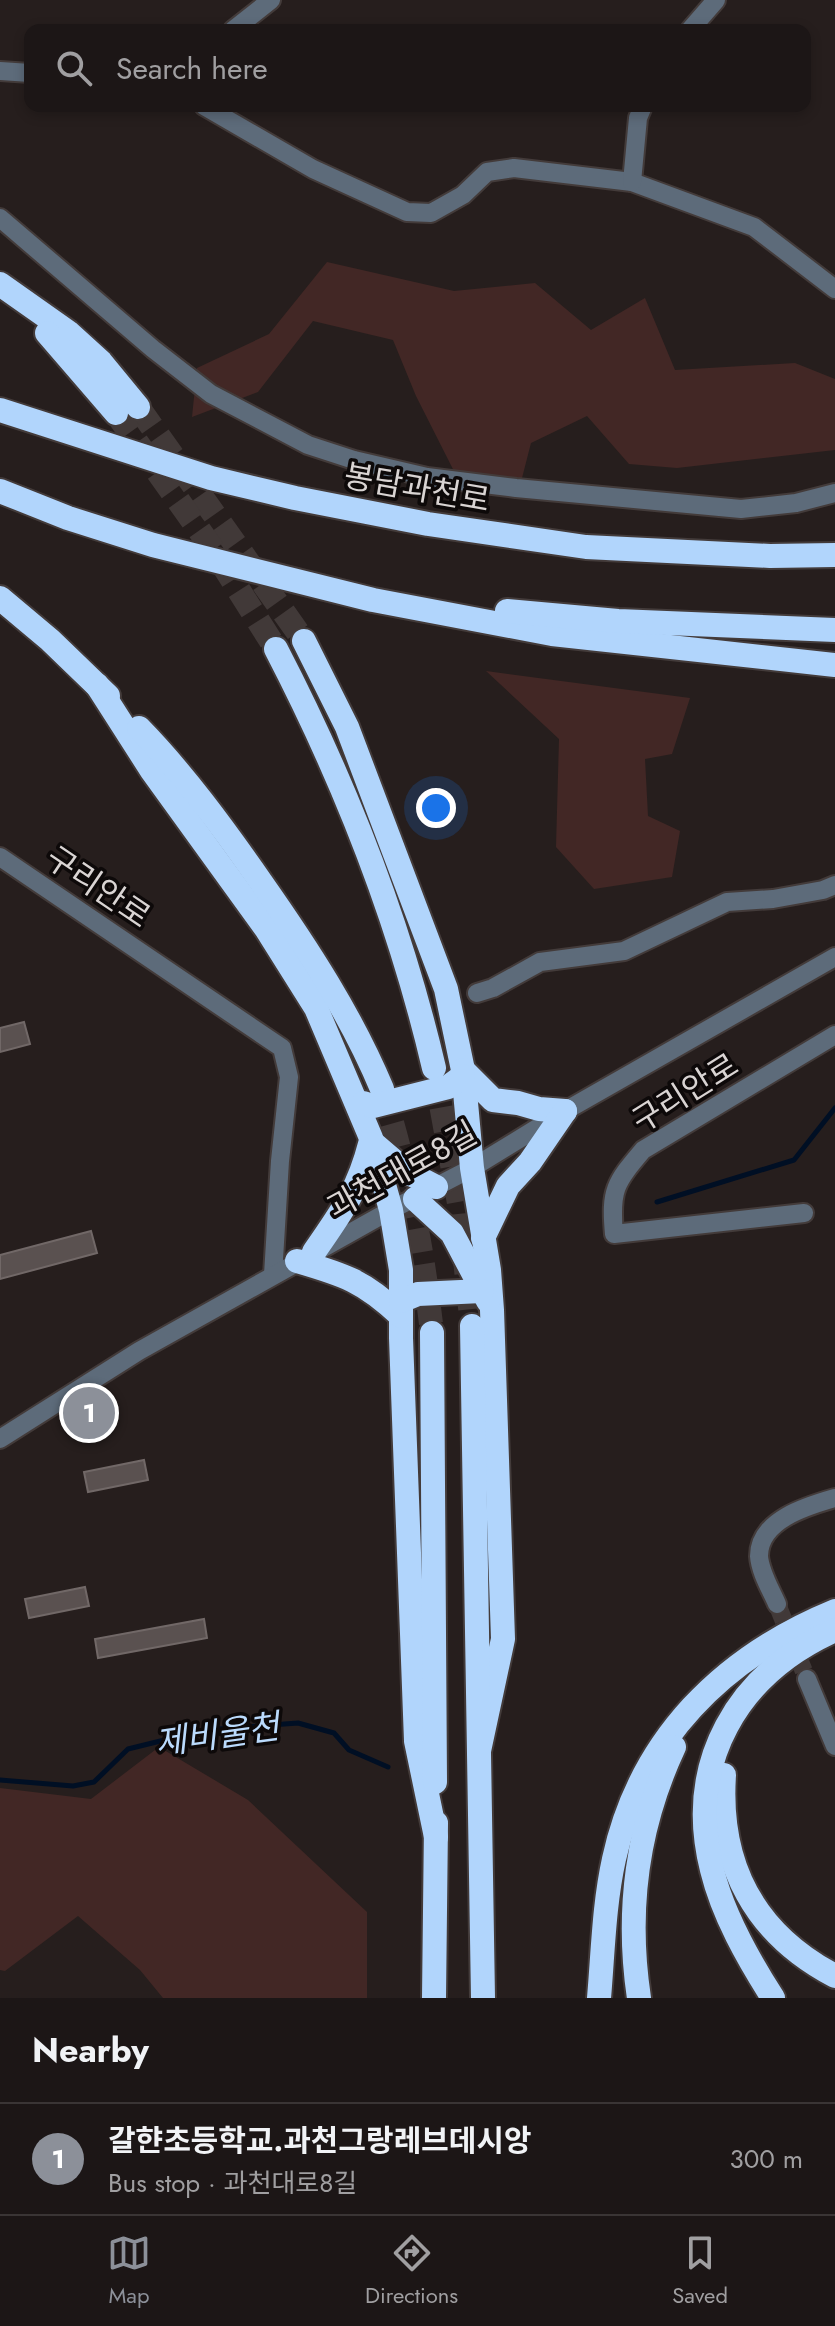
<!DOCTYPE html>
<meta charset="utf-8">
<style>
:root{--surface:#1c1616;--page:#251f1f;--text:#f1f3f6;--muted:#a09fa1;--line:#3a3535;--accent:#8c9099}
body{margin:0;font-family:Jost,"Noto Sans KR",sans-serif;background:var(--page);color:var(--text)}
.you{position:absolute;left:436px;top:808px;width:28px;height:28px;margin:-20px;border:6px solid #fff;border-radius:50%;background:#1a73e8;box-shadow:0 0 0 12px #1a73e833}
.badge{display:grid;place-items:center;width:52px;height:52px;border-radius:50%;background:var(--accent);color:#fff;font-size:26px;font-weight:700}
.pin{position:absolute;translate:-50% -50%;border:4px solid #fff;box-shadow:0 2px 8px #0006}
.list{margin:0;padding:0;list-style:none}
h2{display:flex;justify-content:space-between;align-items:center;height:104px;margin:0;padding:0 32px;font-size:34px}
h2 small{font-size:26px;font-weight:400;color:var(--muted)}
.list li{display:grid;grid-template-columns:52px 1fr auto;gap:24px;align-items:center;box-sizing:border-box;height:112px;padding:0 32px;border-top:2px solid var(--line)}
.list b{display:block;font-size:30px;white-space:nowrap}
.list p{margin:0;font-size:26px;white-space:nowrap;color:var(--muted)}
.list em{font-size:26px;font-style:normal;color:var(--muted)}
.icon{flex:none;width:44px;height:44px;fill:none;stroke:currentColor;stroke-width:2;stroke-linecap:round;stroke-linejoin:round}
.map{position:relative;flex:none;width:835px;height:1998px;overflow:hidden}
.search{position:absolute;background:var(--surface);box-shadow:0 4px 12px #0003;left:24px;right:24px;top:24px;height:88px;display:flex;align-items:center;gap:20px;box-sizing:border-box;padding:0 28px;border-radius:16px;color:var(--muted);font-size:30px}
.sheet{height:216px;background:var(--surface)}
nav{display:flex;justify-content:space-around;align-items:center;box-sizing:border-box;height:112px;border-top:2px solid var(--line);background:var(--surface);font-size:22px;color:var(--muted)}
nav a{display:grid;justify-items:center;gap:4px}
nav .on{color:var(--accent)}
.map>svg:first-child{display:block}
</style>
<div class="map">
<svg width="835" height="1998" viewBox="0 0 835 1998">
<rect width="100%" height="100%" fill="#261e1d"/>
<g fill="#422725">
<polygon points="327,262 454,291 535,283 591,330 645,298 675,370 795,363 835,379 835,450 677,468 629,464 587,416 531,443 522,478 463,489 416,396 393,340 313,321 258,392 192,417 197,368 269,334"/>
<polygon points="486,671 690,698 672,754 645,759 648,816 680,831 672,877 594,889 556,847 559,739"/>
<polygon points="159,1747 248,1800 367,1912 367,1998 163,1998 140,1970 78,1916 5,1971 0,1970 0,1788 91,1799"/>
</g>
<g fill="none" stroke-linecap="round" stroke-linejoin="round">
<g stroke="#000f24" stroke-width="5">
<polyline points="657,1202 794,1160 835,1108"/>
<polyline points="0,1780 73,1786 94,1782 128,1749 205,1730 298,1723 334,1733 349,1750 388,1767"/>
</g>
</g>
<g fill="#5a5150" stroke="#716867" stroke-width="2">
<polygon points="24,1022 30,1044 0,1052 0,1028"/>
<polygon points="91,1231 97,1253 0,1279 0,1255"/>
<polygon points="144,1460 148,1480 88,1492 84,1472"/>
<polygon points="85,1587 89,1606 29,1618 25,1599"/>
<polygon points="204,1619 207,1638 98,1658 95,1639"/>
</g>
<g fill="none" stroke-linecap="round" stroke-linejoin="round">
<polyline stroke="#413938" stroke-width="18" stroke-dasharray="18 9" stroke-linecap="butt" points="777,1604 807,1679"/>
<g stroke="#413938" stroke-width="24" stroke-dasharray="24 12" stroke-linecap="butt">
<polyline points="138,407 304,641"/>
<polyline points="116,413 214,551 276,649"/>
<polyline points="435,1072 459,1203 472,1326"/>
<path d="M382 1089C407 1169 423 1249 432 1333"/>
</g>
<g stroke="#433b3a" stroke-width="22">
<g id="minor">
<polyline points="233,30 271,0"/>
<polyline points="690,30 716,0"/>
<polyline points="0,71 30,73"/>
<polyline points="204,106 313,169 407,212 431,213 463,195 487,172 514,168 632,182 754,227 835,289"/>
<polyline points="632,182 638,118 643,106"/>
<polyline points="0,218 153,349 211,394 308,445 354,460 427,477 516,488 741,509 796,503 835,493"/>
<polyline points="0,857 282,1048 289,1077 280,1161 273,1275"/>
<polyline points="477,993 493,988 540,962 624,951 727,902 773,899 823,890 835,885"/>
<path d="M804 1213 614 1234C610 1190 615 1183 643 1150L835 1035"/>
<polyline points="0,1439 139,1351 391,1210 472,1168 565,1111 835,957"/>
<path d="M777 1604C771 1590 760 1572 759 1556 759 1520 807 1506 835 1498"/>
<polyline points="807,1679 835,1746"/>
</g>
</g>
<g stroke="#433b3a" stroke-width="28">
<g id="highway">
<polyline points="0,284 68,332 101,362 138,407"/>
<polyline points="47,333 116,413"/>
<polyline points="0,410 211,478 295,498 428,524 586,547 770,556 835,555"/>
<polyline points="0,491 68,518 153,545 373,600 552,634 835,665"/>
<polyline points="0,598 50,640 108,696"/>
<polyline points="507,611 618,621 835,630"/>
<polyline points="304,641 347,727 446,989 463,1070 472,1168 489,1270 492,1310 503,1639 479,1751"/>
<path d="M276 649C344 780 400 923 434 1068"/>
<polyline points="97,685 152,771 267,930 316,1008 371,1138 391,1210 401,1270 401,1338 416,1741 436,1837"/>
<path d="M139 728C184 774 224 829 261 882 308 949 351 1015 382 1089"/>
<polyline points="463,1070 493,1100 518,1103 539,1109 565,1111"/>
<polyline points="363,1103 373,1106 448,1087 463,1076"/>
<polyline points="372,1142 407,1172 436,1187"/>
<polyline points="415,1199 452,1233 488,1301"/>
<polyline points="483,1238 508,1186 530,1162 565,1111"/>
<path d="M314 1252C340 1214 358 1191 370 1144"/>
<path d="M297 1261C345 1275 364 1281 401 1316"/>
<polyline points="401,1301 418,1294 482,1291"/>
<polyline points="472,1326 483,1998"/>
<polyline points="432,1333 435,1782"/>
<path d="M724 1775C718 1865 755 1934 835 1976"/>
<polyline points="434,1998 436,1823"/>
<path d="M599 1998C603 1952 604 1904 614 1859 640 1739 723 1657 835 1611"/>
<path d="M639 1998C626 1912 637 1826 674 1747"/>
<path d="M773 1998C748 1959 723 1915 712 1870 685 1763 737 1674 835 1630"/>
</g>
</g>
<use href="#minor" stroke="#5d6b7a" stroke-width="18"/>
<use href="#highway" stroke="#b1d5fc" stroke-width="24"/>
</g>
<g text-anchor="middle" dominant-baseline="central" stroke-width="7" stroke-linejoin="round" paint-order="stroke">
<g font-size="32" fill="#d9d4d3" stroke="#0d0909">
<text transform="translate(417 488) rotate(10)">봉담과천로</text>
<text transform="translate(98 887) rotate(34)">구리안로</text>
<text transform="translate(685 1093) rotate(-32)">구리안로</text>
<text transform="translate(402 1170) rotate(-29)">과천대로8길</text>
</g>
<g font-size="34" font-style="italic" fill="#badafc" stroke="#0d0909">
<text transform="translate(217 1735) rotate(-8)">제비울천</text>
</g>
</g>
</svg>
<div class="you"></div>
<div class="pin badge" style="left:89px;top:1413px">1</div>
<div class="search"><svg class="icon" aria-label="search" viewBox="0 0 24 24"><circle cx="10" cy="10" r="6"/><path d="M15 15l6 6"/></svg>Search here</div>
</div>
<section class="sheet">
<h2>Nearby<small></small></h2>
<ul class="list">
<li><span class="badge">1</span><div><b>갈햔초등학교.과천그랑레브데시앙</b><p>Bus stop · 과천대로8길</p></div><em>300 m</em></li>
</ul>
</section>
<nav>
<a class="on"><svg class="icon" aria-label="map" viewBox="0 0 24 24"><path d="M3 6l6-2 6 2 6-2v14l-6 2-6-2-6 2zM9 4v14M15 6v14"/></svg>Map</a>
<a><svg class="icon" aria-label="directions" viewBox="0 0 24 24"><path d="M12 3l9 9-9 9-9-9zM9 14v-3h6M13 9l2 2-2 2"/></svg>Directions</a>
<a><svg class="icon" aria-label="saved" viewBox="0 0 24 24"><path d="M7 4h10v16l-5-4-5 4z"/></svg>Saved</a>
</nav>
